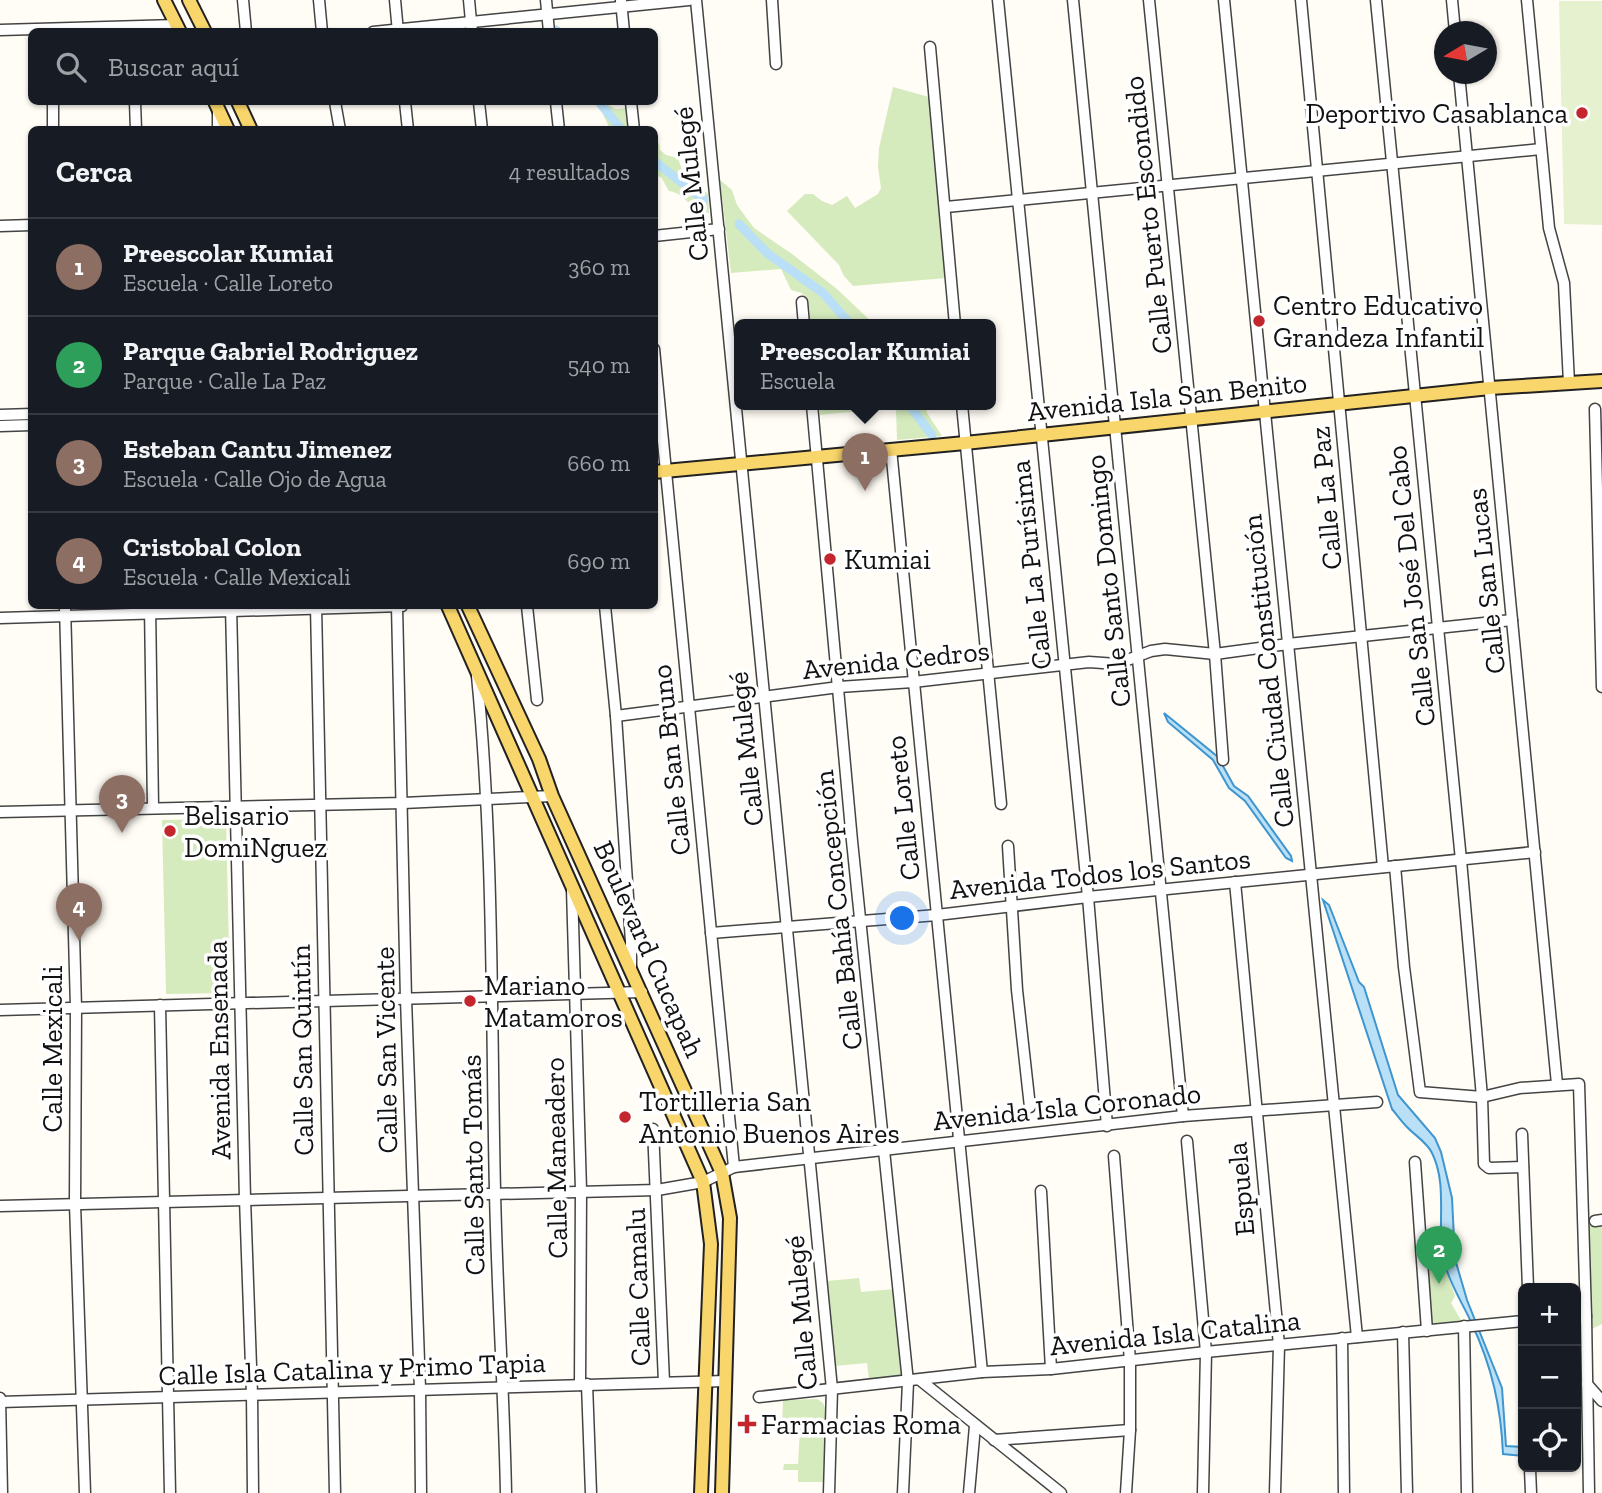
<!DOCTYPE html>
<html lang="es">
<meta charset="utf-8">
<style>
:root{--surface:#171b24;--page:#20242c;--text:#f1f3f6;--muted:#9ea1a6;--line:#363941;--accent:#c4262e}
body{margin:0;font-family:"Zilla Slab",serif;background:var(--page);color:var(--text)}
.controls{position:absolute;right:21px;bottom:21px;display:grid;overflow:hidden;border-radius:10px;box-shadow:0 2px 5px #0004}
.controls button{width:63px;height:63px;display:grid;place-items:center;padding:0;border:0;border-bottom:2px solid var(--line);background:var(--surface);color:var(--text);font:35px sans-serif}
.compass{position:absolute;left:1434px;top:21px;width:63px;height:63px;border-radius:50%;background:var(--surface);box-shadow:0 2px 5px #0004;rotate:260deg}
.you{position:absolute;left:903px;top:919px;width:24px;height:24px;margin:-18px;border:5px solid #fff;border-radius:50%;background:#1a73e8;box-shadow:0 0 0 10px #1a73e833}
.badge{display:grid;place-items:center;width:46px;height:46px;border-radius:50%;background:var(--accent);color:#fff;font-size:23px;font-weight:700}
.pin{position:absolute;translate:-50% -58px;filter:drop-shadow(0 2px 4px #0008)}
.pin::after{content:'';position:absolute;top:37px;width:24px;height:21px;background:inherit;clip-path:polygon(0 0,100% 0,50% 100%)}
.popup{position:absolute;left:734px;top:319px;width:262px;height:91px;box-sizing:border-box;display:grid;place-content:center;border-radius:10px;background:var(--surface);filter:drop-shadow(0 2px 5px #0005);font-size:23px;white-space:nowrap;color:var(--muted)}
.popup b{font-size:26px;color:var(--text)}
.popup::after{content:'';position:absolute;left:50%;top:100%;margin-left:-14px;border:14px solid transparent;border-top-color:var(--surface)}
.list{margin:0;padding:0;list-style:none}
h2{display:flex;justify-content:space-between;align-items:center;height:91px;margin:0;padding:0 28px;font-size:30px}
h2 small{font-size:23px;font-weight:400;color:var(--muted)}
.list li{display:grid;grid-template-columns:46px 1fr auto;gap:21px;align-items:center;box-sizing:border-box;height:98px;padding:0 28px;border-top:2px solid var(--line)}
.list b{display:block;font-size:26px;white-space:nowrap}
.list p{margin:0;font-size:23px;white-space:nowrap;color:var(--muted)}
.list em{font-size:23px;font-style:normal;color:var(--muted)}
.icon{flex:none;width:38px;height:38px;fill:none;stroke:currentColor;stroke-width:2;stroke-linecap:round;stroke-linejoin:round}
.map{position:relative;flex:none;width:1602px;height:1493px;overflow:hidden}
.search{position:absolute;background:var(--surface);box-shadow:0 2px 5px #0004;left:28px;top:28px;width:630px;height:77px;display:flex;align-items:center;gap:18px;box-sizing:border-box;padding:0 24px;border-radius:10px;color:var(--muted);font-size:26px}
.panel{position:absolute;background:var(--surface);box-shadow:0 2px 5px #0004;left:28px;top:126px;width:630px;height:483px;border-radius:10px}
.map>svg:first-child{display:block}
</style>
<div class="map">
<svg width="1602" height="1493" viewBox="0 0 1602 1493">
<rect width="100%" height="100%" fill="#fffdf5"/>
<g fill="#d5ebbd">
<polygon points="893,87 929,97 946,278 853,286 844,276 839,265 787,211 805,194 813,194 822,201 832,205 847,196 855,208 878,194 881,188 878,167 879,148"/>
<polygon points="597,102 607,102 608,105 616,109 626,108 628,129 610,129"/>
<path d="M655 143H659L660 150 666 155 678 158 682 170 681 176 694 189 702 188 708 194 709 213C689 210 685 193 669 191L661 177 655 176Z"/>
<polygon points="720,180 732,190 737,205 754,228 792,254 837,289 875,325 810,325 809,306 802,293 791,290 781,269 731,273"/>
<polygon points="819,405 925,405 927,413 942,436 897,440 896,410 892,408 820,415"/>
<polygon points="226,819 230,993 166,994 162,820"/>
<polygon points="1589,1223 1602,1223 1602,1324 1590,1330"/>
<polygon points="1432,1260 1447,1273 1455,1296 1451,1303 1462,1322 1434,1325 1425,1296"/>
<polygon points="859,1278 861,1292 894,1289 902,1377 869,1380 867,1363 835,1366 827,1281"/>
<polygon points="817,1399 823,1403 826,1410 823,1482 798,1482 798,1470 783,1470 784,1464 798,1464 800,1429 782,1428 783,1400"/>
</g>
<polygon fill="#e6f2cf" points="1559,1 1602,1 1602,225 1564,224"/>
<g fill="#b9e0f7" stroke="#3f96cf" stroke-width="2">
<polygon points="1164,713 1218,757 1234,786 1248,796 1291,856 1292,861 1286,858 1245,801 1229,788 1213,760 1168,722"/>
<path d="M1323 900 1329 905 1359 982 1364 987 1398 1095 1435 1138 1441 1152 1452 1198 1455 1259 1467 1300 1502 1388 1506 1446 1523 1447V1456L1503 1454C1501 1407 1492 1367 1472 1324 1463 1304 1451 1286 1445 1265 1435 1229 1449 1187 1432 1153 1427 1142 1414 1135 1406 1126 1401 1121 1397 1115 1392 1109Z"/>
</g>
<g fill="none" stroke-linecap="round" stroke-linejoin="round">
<g stroke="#b9e0f7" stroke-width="9">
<polyline points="556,30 556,32"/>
<polyline points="599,102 622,130"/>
<polyline points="654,161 704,200"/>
<polyline points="739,224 767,253 823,293 851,325"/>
<polyline points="909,405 932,435"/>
</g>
<g stroke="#444" stroke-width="13">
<g id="minor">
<polyline points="243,0 246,32"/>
<polyline points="319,0 322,32"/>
<polyline points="395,0 398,32"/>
<polyline points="469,0 472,32"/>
<polyline points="546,0 549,32"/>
<polyline points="696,0 832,1389 829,1493"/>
<polyline points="772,0 776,64"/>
<polyline points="998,0 1088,897 1107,1126"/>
<polyline points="1073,0 1183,1116"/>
<polyline points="1149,0 1215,654 1223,760"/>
<polyline points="1224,0 1357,1337"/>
<polyline points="1301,0 1383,867"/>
<polyline points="1376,0 1461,860 1482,1097 1484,1164 1489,1168 1523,1167"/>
<polyline points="1452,0 1455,32"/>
<polyline points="1527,0 1549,228 1564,283 1569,383"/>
<polyline points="621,1 624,32"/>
<polyline points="0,30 177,25"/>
<polyline points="373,32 689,0"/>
<polyline points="930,47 955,325"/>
<polyline points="1459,74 1557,1084"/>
<polyline points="53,102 53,130"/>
<polyline points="135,102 136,130"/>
<polyline points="335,102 340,130"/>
<polyline points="405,102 408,130"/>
<polyline points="479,102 482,130"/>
<polyline points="556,102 559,130"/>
<polyline points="631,102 634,130"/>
<polyline points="218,112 218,130"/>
<polyline points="946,207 1541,149"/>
<polyline points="0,226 32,225"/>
<polyline points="654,236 719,229"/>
<polyline points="802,302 804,325"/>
<polyline points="654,349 734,1167"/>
<polyline points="812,405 852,841 908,1382 903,1493"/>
<polyline points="962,405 1001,804"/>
<polyline points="1595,409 1602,687"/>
<polyline points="0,415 32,414"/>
<polyline points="0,426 32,425"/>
<polyline points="891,449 982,1372"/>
<polyline points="65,606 76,1008 75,1204 85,1493"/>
<polyline points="150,606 153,807"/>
<polyline points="231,606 245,1199 252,1394 253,1493"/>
<polyline points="316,606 335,1493"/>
<polyline points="397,606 406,999 420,1389 421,1493"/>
<polyline points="527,606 537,700"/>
<polyline points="605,606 616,716 631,942 631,966"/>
<polyline points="0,618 402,606"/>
<path d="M477 676C494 847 491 1019 495 1191 497 1292 504 1392 506 1493"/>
<polyline points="616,716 839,687 913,682 1089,662 1117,664 1151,651 1165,649 1215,654 1288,644 1512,620"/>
<polyline points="0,812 403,803 552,796"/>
<polyline points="1008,846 1017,990 1030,1107"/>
<polyline points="1395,866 1404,967 1420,1092 1482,1097 1520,1088 1579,1084 1586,1316 1589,1493"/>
<polyline points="1235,882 1279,1345 1275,1493"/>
<polyline points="572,889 581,1190 580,1385"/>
<polyline points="711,933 937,915 1088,897 1535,852"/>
<polyline points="160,1005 170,1493"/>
<polyline points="0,1010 642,992"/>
<polyline points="653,1129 664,1382"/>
<polyline points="1522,1134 1528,1288"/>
<polyline points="1187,1141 1206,1352 1203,1493"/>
<polyline points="1114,1156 1130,1361 1130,1430 1126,1493"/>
<polyline points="1415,1162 1427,1331"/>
<polyline points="1041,1191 1051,1369"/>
<polyline points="0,1206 657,1190 703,1182 734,1167 1183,1116 1377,1102"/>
<polyline points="1595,1221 1602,1220"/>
<polyline points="1576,1317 1586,1316"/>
<polyline points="1464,1326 1467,1493"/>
<polyline points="1403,1332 1407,1493"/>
<polyline points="1342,1338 1344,1493"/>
<polyline points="920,1380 1061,1493"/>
<polyline points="587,1384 591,1493"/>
<polyline points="1587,1384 1602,1401"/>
<polyline points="759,1397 982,1372 1051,1369 1206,1352 1523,1321"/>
<polyline points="0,1398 2,1493"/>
<polyline points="0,1402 726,1381"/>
<polyline points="994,1440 1130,1430"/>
<polyline points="1530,1469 1531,1493"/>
<polyline points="969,1493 975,1426"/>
</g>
</g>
<g stroke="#222" stroke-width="16">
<g id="major">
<polyline points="164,0 180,32"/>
<polyline points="189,0 205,32"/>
<polyline points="215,102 228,130"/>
<polyline points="238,102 251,130"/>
<polyline points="654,472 965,443 1490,388 1602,381"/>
<polyline points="448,606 703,1182 711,1244 701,1493"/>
<polyline points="468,606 539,759 552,796 722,1173 730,1218 722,1493"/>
</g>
</g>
<use href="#minor" stroke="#fff" stroke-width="10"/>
<use href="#major" stroke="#f9d66b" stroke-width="12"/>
</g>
<g fill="#c4262e" stroke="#fff" stroke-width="2.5">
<circle cx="1582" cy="113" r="7"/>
<circle cx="1259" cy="321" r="7"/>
<circle cx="830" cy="559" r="7"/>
<circle cx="170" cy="831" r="7"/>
<circle cx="470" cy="1001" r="7"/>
<circle cx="625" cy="1117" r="7"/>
<path d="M743.5 1413.5h7v7h7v7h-7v7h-7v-7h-7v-7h7z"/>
</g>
<g text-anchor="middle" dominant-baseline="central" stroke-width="7" stroke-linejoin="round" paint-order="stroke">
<g font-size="28" fill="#111" stroke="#fff" text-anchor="start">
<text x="1568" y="113" text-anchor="end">Deportivo Casablanca</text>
<text x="1273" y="305">Centro Educativo<tspan x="1273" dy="32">Grandeza Infantil</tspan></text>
<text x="844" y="559">Kumiai</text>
<text x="184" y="815">Belisario<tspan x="184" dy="32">DomiNguez</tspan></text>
<text x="484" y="985">Mariano<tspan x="484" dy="32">Matamoros</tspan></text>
<text x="639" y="1101">Tortilleria San<tspan x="639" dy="32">Antonio Buenos Aires</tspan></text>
<text x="761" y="1424">Farmacias Roma</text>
</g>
<g font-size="28" fill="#111" stroke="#fff">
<text transform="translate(691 184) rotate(-96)">Calle Mulegé</text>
<text transform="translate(1148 215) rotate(-96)">Calle Puerto Escondido</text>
<text transform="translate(1167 397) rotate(-6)">Avenida Isla San Benito</text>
<text transform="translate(1326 498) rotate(-95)">Calle La Paz</text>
<text transform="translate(1031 565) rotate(-96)">Calle La Purísima</text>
<text transform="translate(1108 581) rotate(-96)">Calle Santo Domingo</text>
<text transform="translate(1486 581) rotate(-96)">Calle San Lucas</text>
<text transform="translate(1411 586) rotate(-96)">Calle San José Del Cabo</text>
<text transform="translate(896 660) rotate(-6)">Avenida Cedros</text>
<text transform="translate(1268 671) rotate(-96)">Calle Ciudad Constitución</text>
<text transform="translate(746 749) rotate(-96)">Calle Mulegé</text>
<text transform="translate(671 760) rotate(-96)">Calle San Bruno</text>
<text transform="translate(903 808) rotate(-96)">Calle Loreto</text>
<text transform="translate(1100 874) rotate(-6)">Avenida Todos los Santos</text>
<text transform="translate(838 910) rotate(-96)">Calle Bahía Concepción</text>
<text transform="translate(649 949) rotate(66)">Boulevard Cucapah</text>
<text transform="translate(52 1049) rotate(-90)">Calle Mexicali</text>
<text transform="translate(219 1050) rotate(-91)">Avenida Ensenada</text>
<text transform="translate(302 1050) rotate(-91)">Calle San Quintín</text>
<text transform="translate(386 1050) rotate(-91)">Calle San Vicente</text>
<text transform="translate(1067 1107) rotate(-6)">Avenida Isla Coronado</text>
<text transform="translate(556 1158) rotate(-91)">Calle Maneadero</text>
<text transform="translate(473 1165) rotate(-91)">Calle Santo Tomás</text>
<text transform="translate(1241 1189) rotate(-95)">Espuela</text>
<text transform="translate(638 1287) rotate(-92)">Calle Camalu</text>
<text transform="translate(801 1313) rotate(-95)">Calle Mulegé</text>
<text transform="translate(1175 1333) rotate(-6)">Avenida Isla Catalina</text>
<text transform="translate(352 1369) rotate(-2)">Calle Isla Catalina y Primo Tapia</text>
</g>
</g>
</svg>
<div class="controls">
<button>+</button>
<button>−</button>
<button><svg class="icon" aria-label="locate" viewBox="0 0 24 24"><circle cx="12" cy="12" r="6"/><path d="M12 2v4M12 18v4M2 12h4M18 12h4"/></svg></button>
</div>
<svg class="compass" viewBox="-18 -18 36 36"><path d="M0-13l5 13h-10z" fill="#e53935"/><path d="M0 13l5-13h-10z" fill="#9ea1a6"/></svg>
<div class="you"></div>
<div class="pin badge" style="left:865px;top:491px;background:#8d6e63">1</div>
<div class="popup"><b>Preescolar Kumiai</b>Escuela</div>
<div class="pin badge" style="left:1439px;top:1284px;background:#2e9e5b">2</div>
<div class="pin badge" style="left:122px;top:833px;background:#8d6e63">3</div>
<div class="pin badge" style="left:79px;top:941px;background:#8d6e63">4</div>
<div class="search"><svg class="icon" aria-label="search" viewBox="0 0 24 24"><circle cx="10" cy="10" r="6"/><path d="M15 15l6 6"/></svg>Buscar aquí</div>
<section class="panel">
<h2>Cerca<small>4 resultados</small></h2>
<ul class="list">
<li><span class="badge" style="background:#8d6e63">1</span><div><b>Preescolar Kumiai</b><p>Escuela · Calle Loreto</p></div><em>360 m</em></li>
<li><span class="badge" style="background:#2e9e5b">2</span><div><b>Parque Gabriel Rodriguez</b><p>Parque · Calle La Paz</p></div><em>540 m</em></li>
<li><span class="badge" style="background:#8d6e63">3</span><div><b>Esteban Cantu Jimenez</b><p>Escuela · Calle Ojo de Agua</p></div><em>660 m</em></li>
<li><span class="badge" style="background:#8d6e63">4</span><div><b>Cristobal Colon</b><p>Escuela · Calle Mexicali</p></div><em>690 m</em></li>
</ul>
</section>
</div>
